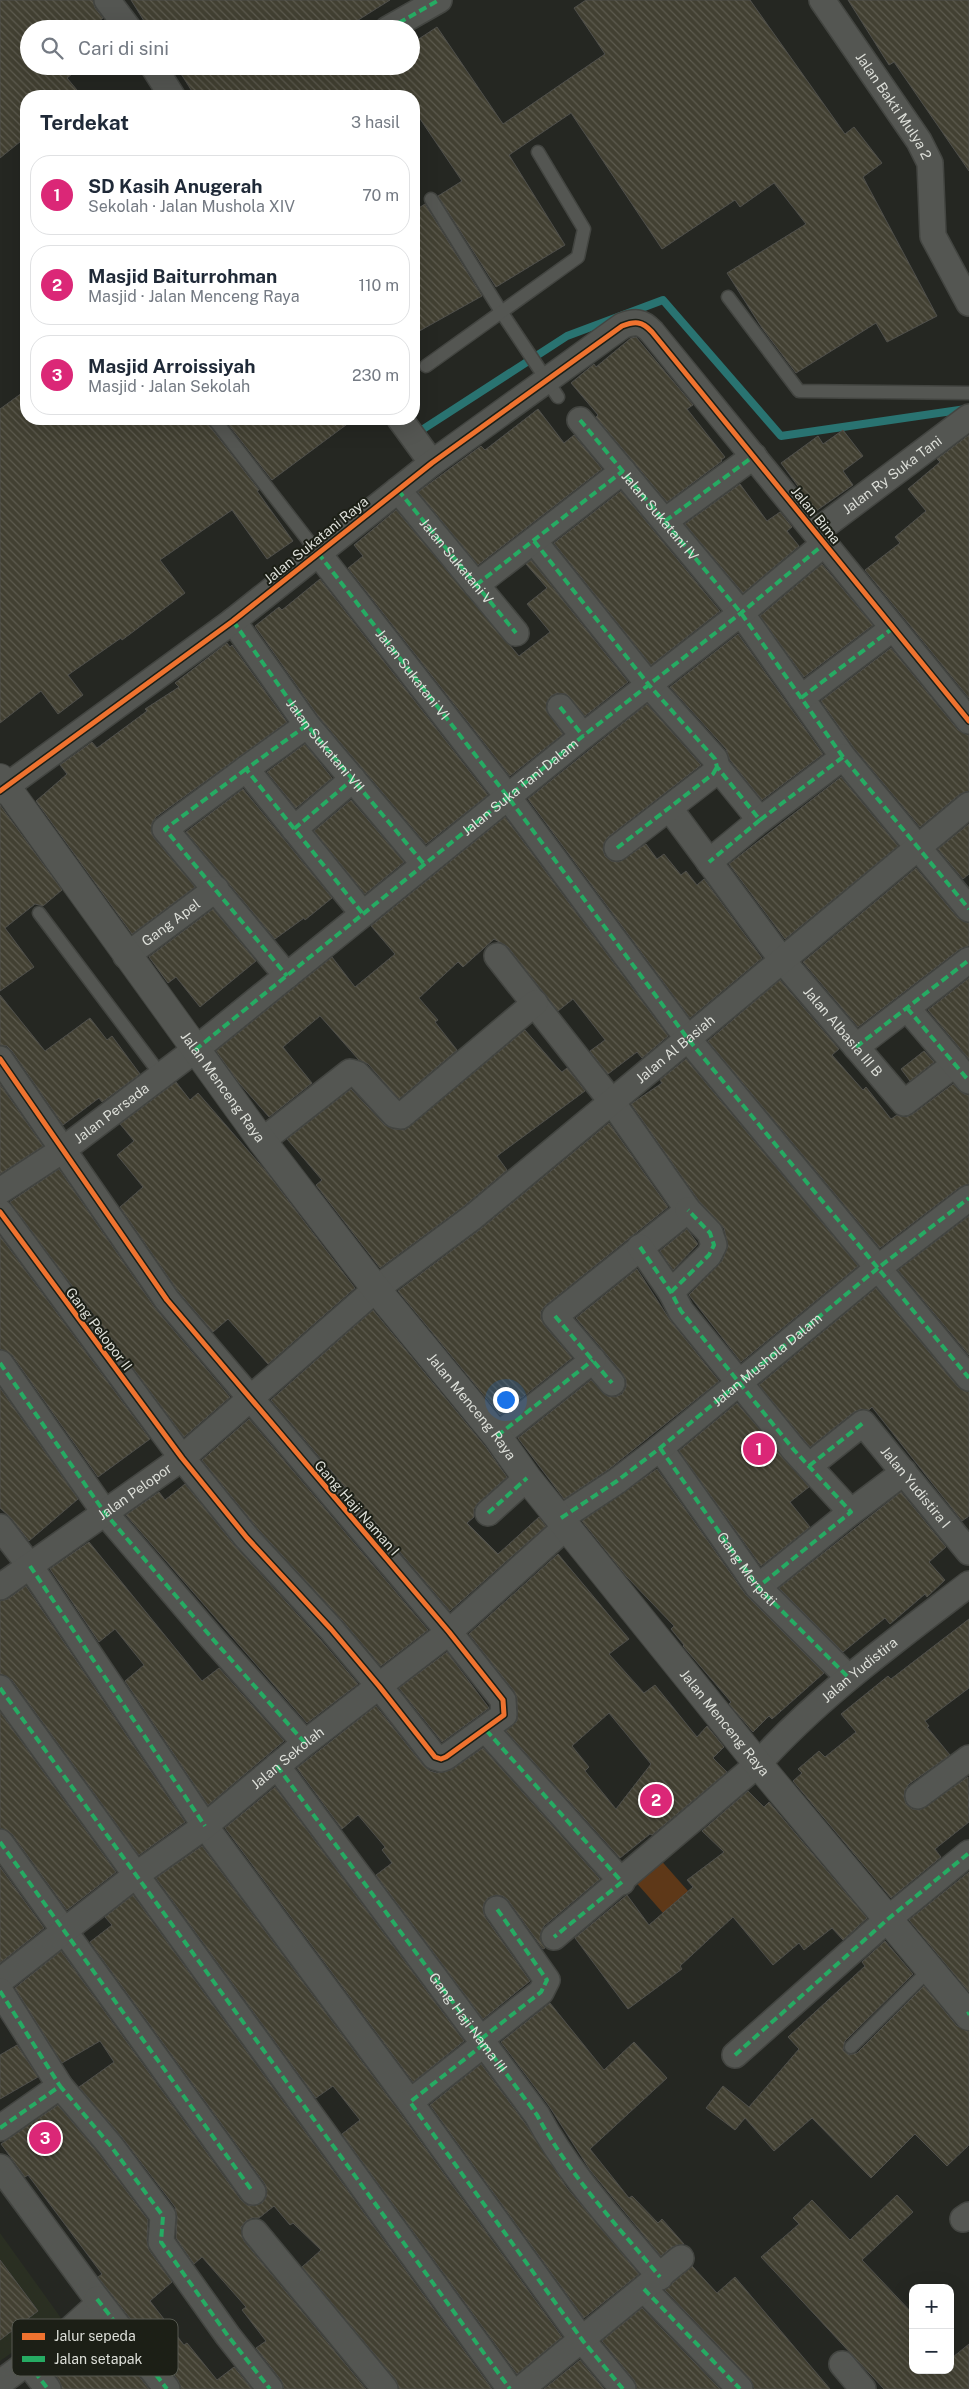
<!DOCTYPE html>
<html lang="id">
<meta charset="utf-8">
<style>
:root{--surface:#fff;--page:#f2f2f3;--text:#1f2937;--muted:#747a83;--line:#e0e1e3;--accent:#db2777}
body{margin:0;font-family:"Public Sans",sans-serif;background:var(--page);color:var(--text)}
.controls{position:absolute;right:15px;bottom:15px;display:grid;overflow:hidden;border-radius:10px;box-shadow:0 5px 20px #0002}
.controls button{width:45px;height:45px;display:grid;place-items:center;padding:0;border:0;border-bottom:1px solid var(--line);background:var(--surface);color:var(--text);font:25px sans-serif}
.you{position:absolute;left:505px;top:1399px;width:18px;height:18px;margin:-12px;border:4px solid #fff;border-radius:50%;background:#1a73e8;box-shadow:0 0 0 8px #1a73e833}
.badge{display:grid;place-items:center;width:32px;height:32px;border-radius:50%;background:var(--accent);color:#fff;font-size:16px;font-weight:700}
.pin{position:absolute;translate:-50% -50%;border:2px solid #fff;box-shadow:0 1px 5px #0006}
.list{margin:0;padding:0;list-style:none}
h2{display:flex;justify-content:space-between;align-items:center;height:65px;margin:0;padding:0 20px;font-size:21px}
h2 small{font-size:16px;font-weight:400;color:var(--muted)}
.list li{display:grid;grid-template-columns:32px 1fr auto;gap:15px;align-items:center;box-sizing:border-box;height:80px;margin:0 10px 10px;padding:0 10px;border:1px solid var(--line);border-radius:20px}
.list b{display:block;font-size:19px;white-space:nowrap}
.list p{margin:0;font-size:16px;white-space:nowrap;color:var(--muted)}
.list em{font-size:16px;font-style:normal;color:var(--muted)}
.icon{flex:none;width:28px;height:28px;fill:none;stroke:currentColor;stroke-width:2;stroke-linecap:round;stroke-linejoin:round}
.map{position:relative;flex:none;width:969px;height:2389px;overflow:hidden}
.search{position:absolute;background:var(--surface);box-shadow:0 5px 20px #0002;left:20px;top:20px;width:400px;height:55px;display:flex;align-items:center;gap:12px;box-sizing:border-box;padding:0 18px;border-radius:28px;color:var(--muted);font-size:19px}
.panel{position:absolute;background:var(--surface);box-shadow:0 5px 20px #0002;left:20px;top:90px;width:400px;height:335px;border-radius:20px}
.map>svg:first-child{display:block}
</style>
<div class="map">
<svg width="969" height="2389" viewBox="0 0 969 2389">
<defs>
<pattern id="building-back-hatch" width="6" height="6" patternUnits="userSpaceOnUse" patternTransform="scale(1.25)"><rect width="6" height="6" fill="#424032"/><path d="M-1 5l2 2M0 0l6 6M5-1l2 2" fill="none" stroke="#5d5b4f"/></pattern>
</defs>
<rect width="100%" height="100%" fill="#252722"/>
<polygon fill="#2a2f22" points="0,2233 61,2318 0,2361"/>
<polygon fill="#5e3818" points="658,1857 688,1891 663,1913 633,1879"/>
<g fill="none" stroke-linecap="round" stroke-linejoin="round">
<polyline stroke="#297371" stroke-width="8" points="414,435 567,336 663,300 781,436 966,409"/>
</g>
<g fill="url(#building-back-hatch)" stroke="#4f4f4b" fill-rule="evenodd">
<polygon points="0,0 93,0 95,8 103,18 90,29 29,29 29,66 82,66 67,78 82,96 26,96 26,137 0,158"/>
<polygon points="131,0 390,0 344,29 149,29"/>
<polygon points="586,0 750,0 845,134 854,127 882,163 863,177 937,316 887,342 876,323 796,373 762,328 727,273 806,224 774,183 740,207 735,200 662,249 571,113 509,155 565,245 496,287 438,196 462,181 414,110 414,96 195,96 176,66 411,66 411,44 437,27 503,124 605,54 574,8"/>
<polygon points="848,0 969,0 969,171 894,62 889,65"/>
<polygon points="425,204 482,296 414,334 414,211"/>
<polygon points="636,337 693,405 687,409 725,457 721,460 722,461 667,502 596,417 598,415 571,383 594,364 596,367 631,338"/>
<polygon points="26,390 26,419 206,419 208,424 259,490 257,491 293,541 267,559 232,510 160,560 185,593 122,640 121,638 68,675 83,695 58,714 41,691 0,723 0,409"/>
<polygon points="538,409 564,443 574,435 602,469 478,565 418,492 481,446 485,450"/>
<polygon points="224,419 354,419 272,480"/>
<polygon points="843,430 863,456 843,471 853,485 816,511 781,463 818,436 823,444"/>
<polygon points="969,435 969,698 865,570 900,543 895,537 926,511 908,489 940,462 937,459"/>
<polygon points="740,484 767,521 780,512 792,527 787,531 799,546 743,593 685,524"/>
<polygon points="621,491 720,611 651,665 554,543"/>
<polygon points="396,510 519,656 550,632 527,604 547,588 526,564 531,560 628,682 585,716 566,694 557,693 551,696 547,702 546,710 563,734 510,776 348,568 363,556 354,545"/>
<polygon points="822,564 873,625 804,677 760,616"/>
<polygon points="320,579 488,795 426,844 318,716 255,626 279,607 282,610"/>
<polygon points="738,634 823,754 762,800 730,760 726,749 670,687"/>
<polygon points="227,643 230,647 232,645 287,722 156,817 152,823 151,831 154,838 195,887 132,934 36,801 67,774 60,765 92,742 97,748 147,711 145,709 179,687 175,683"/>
<polygon points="891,648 958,730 969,735 969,791 960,794 920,827 854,748 821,701"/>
<polygon points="647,704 701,765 608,837 604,843 603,850 605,856 611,861 619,862 646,844 657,859 664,854 681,875 686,871 697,885 704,879 762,958 690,1018 528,799"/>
<polygon points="305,744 332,778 296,808 267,772"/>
<polygon points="841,777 898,846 785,939 729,864"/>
<polygon points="243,789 332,898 305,920 304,918 275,939 186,832"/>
<polygon points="351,800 404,862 365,894 314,831"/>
<polygon points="0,805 62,890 43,906 35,904 5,928 34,967 0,991"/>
<polygon points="505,817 668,1036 642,1058 637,1052 608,1074 590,1051 605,1040 573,999 558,1011 508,947 494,939 463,967 458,962 419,998 438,1020 435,1022 457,1050 399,1099 368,1064 359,1060 320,1016 283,1047 312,1083 269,1117 239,1083 216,1051 332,957 355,987 395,954 371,926"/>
<polygon points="969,824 969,874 963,879 938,849"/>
<polygon points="916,868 958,918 969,923 969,946 960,949 858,1027 803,962"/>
<polygon points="213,909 256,961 200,1007 176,977 168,983 149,957"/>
<polygon points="969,978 969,1059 928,1010"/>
<polygon points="780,980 839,1049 832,1055 863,1090 866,1087 891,1119 897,1115 906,1117 913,1114 953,1084 964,1094 969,1095 969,1184 960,1187 880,1248 708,1041"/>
<polygon points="0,995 45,1051 90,1018 107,1040 112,1036 140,1074 102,1102 99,1098 63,1125 12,1051 7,1046 0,1045"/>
<polygon points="525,1030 557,1067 562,1072 567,1068 585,1091 497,1156 507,1170 464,1206 380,1268 316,1185 322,1180 287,1139 351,1089 385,1125 393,1129 405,1130"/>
<polygon points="924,1051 934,1062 910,1081 901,1069"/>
<polygon points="686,1059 858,1266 741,1362 689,1295 722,1261 728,1246 724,1228 699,1201 631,1104 662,1083 660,1080"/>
<polygon points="176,1082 190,1100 198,1093 265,1170 355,1288 268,1364 228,1319 213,1332 178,1291 120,1207 143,1187 117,1155 134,1141 120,1124"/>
<polygon points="0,1084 43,1146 0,1174"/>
<polygon points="609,1123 668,1207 546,1305 541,1311 541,1318 544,1325 572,1358 500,1415 398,1291 482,1228"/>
<polygon points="59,1169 155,1308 230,1397 184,1437 10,1202"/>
<polygon points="969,1216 969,1355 898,1270"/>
<polygon points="687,1229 698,1244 673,1270 660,1251"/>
<polygon points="0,1236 150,1439 98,1477 12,1355 0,1349"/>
<polygon points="637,1269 670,1320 719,1381 609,1469 564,1499 518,1438 591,1380 607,1396 615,1397 622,1394 626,1387 626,1380 623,1374 576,1318"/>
<polygon points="876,1288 958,1387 969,1392 969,1516 962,1521 872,1407 869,1410 861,1409 854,1412 810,1447 759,1385"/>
<polygon points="373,1310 485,1446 507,1477 478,1503 474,1509 474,1517 467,1523 498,1554 539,1517 546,1526 450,1611 271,1400"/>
<polygon points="0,1388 78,1499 29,1541 11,1518 0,1508"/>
<polygon points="737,1403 809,1487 790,1502 810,1527 761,1566 679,1451"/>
<polygon points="249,1419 428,1630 381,1666 342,1620 258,1529 202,1460"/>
<polygon points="657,1469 746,1595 824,1673 772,1719 769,1716 753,1732 729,1704 731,1702 683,1646 684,1645 671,1629 674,1626 626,1576 582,1521"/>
<polygon points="185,1484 236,1547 320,1639 358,1684 307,1723 126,1515 159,1492 165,1500"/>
<polygon points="901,1492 946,1547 929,1562 945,1580 927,1597 925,1594 890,1624 885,1618 843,1652 779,1588"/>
<polygon points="89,1542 202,1681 219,1668 284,1741 208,1805 125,1681 144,1665 115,1629 99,1642 50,1569"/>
<path d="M558 1554 629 1639 609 1654 644 1693 655 1685 697 1737 707 1726 724 1747 713 1758 727 1772 652 1835 650 1834 620 1858 506 1731 517 1721V1698L514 1691 469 1634ZM609 1713 651 1764 616 1809 585 1771 589 1767 572 1746Z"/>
<polygon points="26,1586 185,1822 139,1855 12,1680 0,1674 0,1601 8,1599"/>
<polygon points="969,1619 969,1688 925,1721 929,1726 927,1727 950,1755 909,1784 905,1790 904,1797 906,1804 912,1809 920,1810 968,1777 969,1822 935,1849 941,1857 891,1898 793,1781 802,1773 798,1769 819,1751 825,1757 856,1732 841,1714 888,1676 891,1679"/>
<polygon points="447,1652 489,1708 442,1742 399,1688"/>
<polygon points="376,1706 424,1766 430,1771 437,1773 451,1770 483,1748 600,1879 544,1926 541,1932 540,1939 545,1948 543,1949 508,1900 503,1896 496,1895 488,1898 484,1903 483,1910 485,1917 530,1981 483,2019 376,1875 392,1863 382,1850 385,1847 358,1815 342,1829 297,1768"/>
<polygon points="0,1712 116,1872 67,1910 12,1834 0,1828"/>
<polygon points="275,1787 464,2041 413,2082 225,1828"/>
<polygon points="748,1791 764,1807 769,1802 867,1918 843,1940 832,1928 804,1950 799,1943 773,1965 733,1917 680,1966 682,1969 628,2009 575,1938 627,1895 649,1925 693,1887 687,1880 724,1852 702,1831"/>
<polygon points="202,1846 398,2110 562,2337 517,2374 342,2134 360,2120 333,2086 316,2098 156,1878"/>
<polygon points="0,1867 44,1928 0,1963"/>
<polygon points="969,1872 969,1992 909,1920"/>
<polygon points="133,1895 492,2389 399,2389 396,2380 302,2267 321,2250 293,2223 290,2225 274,2206 259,2218 252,2218 246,2221 241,2227 244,2241 366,2389 284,2389 281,2380 256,2348 266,2341 242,2310 246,2307 202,2257 194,2264 176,2238 177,2217 175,2207 121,2136 79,2087 114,2062 100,2041 62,2063 15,1988 61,1951 241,2200 247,2205 254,2206 262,2203 266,2197 267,2191 265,2184 90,1942 112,1925 105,1917"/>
<polygon points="885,1941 913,1974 845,2041 843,2050 849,2055 857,2053 924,1986 957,2026 969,2031 969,2145 947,2166 915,2134 871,2178 812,2118 774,2151 745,2118 735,2130 706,2108 723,2086 749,2107 799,2049 788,2037 865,1966 862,1962"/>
<polygon points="550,2003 604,2070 634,2042 667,2078 590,2149 629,2198 632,2196 658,2223 662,2219 684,2244 672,2247 661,2256 590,2170 549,2106 501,2042"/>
<polygon points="17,2045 38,2077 0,2099 0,2055"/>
<polygon points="481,2064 525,2123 567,2188 639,2274 584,2318 430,2105"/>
<polygon points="58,2105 99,2154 148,2220 147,2241 149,2250 172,2282 150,2301 184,2345 187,2343 217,2380 234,2367 252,2389 181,2389 178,2380 98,2277 102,2274 28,2175 25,2177 1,2144"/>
<polygon points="897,2195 913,2212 862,2260 913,2314 913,2370 950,2370 950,2355 953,2357 969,2344 969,2389 884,2389 761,2257 799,2224 793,2218 812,2200 850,2240"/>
<polygon points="0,2260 38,2311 0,2340"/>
<polygon points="692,2266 717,2293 735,2277 830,2389 754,2389 750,2379 665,2290"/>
<polygon points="642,2308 720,2389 637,2389 634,2380 602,2341"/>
<polygon points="98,2324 149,2389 62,2389 59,2380 48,2365"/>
<polygon points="580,2360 604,2389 544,2389"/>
</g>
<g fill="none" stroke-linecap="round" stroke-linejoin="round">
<g stroke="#434541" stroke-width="15">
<g id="service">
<polyline points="431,199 502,313 558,397"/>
<polyline points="728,297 799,391 969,393"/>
<polyline points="426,366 578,257 584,229 538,152"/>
<polyline points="214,419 318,553"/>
<polyline points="39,913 161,1075"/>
<polyline points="851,2047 930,1969"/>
</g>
</g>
<g stroke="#434541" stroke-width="28">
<g id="minor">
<polyline points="107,0 129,29"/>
<path id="s1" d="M822 0 919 141 930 163 933 236 969 303"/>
<polyline points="388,29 439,0"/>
<polyline points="153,66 172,96"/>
<polyline points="400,419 432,463"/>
<polyline points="580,420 741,613 843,757 969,909"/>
<path id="s2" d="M398 490 516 633"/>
<polyline points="665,521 754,456"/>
<path id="s3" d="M816 532 969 417"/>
<polyline points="534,541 649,685 715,759 717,767 760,820 709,862"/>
<path id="s4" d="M318 553 508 797 688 1039 969 1378"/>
<polyline points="476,585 623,471"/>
<polyline points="233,621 307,725 424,864"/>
<polyline points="801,698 893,628"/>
<polyline points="560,707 583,736"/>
<polyline points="307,725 246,769 363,914"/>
<polyline points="246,769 165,829 287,976"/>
<path d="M0 791 233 621 432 463 622 326C635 321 642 321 652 332L969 721"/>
<path id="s5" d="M670 809 782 960 904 1103 955 1064"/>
<polyline points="760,820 843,757"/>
<polyline points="294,829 353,779"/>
<polyline points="617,848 713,774 717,767"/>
<path id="s6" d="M126 956 216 889"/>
<polyline points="497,956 612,1102 688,1210 555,1316 612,1383"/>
<polyline points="907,1008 969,1081"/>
<polyline points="856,1047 969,960"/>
<polyline points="0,1059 167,1300 449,1632 503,1700 504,1715 446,1757 441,1759 435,1757 379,1686 331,1629 247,1538 182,1458 0,1212"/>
<polyline points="262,1141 350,1072 357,1074 395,1115 401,1116 535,1003"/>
<path id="s7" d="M0 1191 64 1149 195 1050 583 736 741 613 824 544"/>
<polyline points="640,1247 671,1292 681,1311 794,1450 851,1512 758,1587"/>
<polyline points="671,1292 709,1255 714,1245 710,1233 688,1210"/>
<polyline points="0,1363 105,1513 211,1637 305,1743"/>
<polyline points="497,1436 593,1360"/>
<path id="s8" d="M660 1448 758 1587 848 1677"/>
<path id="s9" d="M809 1466 863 1423 969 1552"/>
<polyline points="851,1512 904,1472"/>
<polyline points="488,1513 527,1478"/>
<path id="s10" d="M561 1518 617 1481 660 1448 878 1268 969 1198"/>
<polyline points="0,1527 30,1566 205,1826 410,2102 583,2341 623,2389"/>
<path id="s11" d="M0 1587 182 1458 376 1289 473 1217 969 805"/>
<polyline points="0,1688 510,2389"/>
<polyline points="486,1730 622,1882"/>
<path d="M277 1766 537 2115C569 2175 617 2225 660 2277"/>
<polyline points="918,1796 969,1758"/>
<polyline points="0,1842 253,2192"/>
<path id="s12" d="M554 1937 758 1764C820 1695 895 1641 969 1584"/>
<path id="s13" d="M0 1981 136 1875 205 1826 305 1743 449 1632 567 1526"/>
<polyline points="0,1991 60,2086"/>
<polyline points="481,2039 541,1992 547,1980 497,1909"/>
<polyline points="735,2055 888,1919 969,1853"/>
<polyline points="410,2102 484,2044"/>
<polyline points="0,2128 60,2086 110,2145 163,2216 161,2242 228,2336 270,2389"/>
<polyline points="0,2167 97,2299 96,2306 64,2335 0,2383"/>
<polyline points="963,2219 969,2215"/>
<polyline points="255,2232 385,2389"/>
<polyline points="644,2289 740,2389"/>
<polyline points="97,2299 167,2389"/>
<polyline points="27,2362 48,2389"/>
<polyline points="842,2364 863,2389"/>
<polyline points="521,2389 681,2258"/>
</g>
</g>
<g stroke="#434541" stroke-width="30">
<g id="tertiary">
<path id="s14" d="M0 778 262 1141 376 1289 497 1436 527 1478 758 1764 969 2016"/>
</g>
</g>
<use href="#service" stroke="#545652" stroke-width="12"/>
<use href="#minor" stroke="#545652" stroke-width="25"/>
<use href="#tertiary" stroke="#545652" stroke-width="28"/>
<g stroke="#26ab63" stroke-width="4" stroke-dasharray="8 4" stroke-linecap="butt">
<polyline points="388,29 439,0"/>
<path id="s15" d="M580 420 741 613 843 757 969 909"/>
<polyline points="398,490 516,633"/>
<polyline points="665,521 754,456"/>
<polyline points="534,541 649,685 715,759 717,767 760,820 709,862"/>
<polyline points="318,553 508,797 688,1039 969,1378"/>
<polyline points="476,585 623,471"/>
<path id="s16" d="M233 621 307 725 424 864"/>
<polyline points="801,698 893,628"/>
<polyline points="560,707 583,736"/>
<polyline points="307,725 246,769 363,914"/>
<polyline points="246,769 165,829 287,976"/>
<polyline points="760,820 843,757"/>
<polyline points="294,829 353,779"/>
<polyline points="617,848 713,774 717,767"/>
<polyline points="907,1008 969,1081"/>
<polyline points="856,1047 969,960"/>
<path id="s17" d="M195 1050 583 736 741 613 824 544"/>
<polyline points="640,1247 671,1292 681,1311 794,1450 851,1512 758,1587"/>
<polyline points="671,1292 709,1255 714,1245 710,1233 688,1210"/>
<polyline points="555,1316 612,1383"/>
<polyline points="0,1363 105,1513 211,1637 305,1743"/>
<polyline points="497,1436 593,1360"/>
<polyline points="660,1448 758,1587 848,1677"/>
<polyline points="809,1466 863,1423"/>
<polyline points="488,1513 527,1478"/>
<polyline points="561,1518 617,1481 660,1448 878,1268 969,1198"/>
<polyline points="30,1566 205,1826"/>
<polyline points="0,1688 510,2389"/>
<polyline points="486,1730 622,1882 554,1937"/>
<path id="s18" d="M277 1766 537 2115C569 2175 617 2225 660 2277"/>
<polyline points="0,1842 253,2192"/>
<polyline points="0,1991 60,2086"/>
<polyline points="967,2014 969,2013"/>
<polyline points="481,2039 541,1992 547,1980 497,1909"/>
<polyline points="484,2044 410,2102 583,2341 623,2389"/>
<polyline points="735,2055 888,1919 969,1853"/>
<polyline points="0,2128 60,2086 110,2145 163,2216 161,2242 228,2336 270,2389"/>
<polyline points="644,2289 740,2389"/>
<polyline points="97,2299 167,2389"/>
<polyline points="27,2362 48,2389"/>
</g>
<g stroke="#1c1f16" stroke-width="8">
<g id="cycleway">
<path d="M0 791 233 621 432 463 622 326C635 321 642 321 652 332L969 721"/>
<polyline points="0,1059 167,1300 449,1632 503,1700 504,1715 446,1757 441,1759 435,1757 379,1686 331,1629 247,1538 182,1458 0,1212"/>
</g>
</g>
<use href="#cycleway" stroke="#ef722f" stroke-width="5"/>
</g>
<g text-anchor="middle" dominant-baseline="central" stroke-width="4" stroke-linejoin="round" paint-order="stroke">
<g font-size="14" fill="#dddfd9" stroke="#1c1f16">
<text stroke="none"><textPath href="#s1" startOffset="128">Jalan Bakti Mulya 2</textPath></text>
<text stroke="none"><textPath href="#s3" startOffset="95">Jalan Ry Suka Tani</textPath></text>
<text transform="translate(816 515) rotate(51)">Jalan Bima</text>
<text stroke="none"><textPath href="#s15" startOffset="125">Jalan Sukatani IV</textPath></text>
<text transform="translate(316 540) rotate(-39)">Jalan Sukatani Raya</text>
<text stroke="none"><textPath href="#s2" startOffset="92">Jalan Sukatani V</textPath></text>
<text stroke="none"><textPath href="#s4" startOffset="154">Jalan Sukatani VI</textPath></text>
<text stroke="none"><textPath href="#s16" startOffset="155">Jalan Sukatani VII</textPath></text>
<text stroke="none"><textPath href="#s17" startOffset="418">Jalan Suka Tani Dalam</textPath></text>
<text stroke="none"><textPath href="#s6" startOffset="56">Gang Apel</textPath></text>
<text stroke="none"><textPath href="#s5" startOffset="282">Jalan Albasia III B</textPath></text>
<text stroke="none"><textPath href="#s11" startOffset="864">Jalan Al Basiah</textPath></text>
<text stroke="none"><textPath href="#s14" startOffset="381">Jalan Menceng Raya</textPath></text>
<text stroke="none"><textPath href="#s7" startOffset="136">Jalan Persada</textPath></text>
<text transform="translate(99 1329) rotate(53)">Gang Pelopor II</text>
<text stroke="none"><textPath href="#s10" startOffset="260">Jalan Mushola Dalam</textPath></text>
<text stroke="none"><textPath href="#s14" startOffset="786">Jalan Menceng Raya</textPath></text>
<text stroke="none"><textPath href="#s9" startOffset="152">Jalan Yudistira I</textPath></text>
<text stroke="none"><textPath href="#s11" startOffset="165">Jalan Pelopor</textPath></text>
<text transform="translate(357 1508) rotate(49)">Gang Haji Naman I</text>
<text stroke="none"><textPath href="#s8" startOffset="149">Gang Merpati</textPath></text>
<text stroke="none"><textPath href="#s12" startOffset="406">Jalan Yudistira</textPath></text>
<text stroke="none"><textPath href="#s14" startOffset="1191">Jalan Menceng Raya</textPath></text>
<text stroke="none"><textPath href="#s13" startOffset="364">Jalan Sekolah</textPath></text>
<text stroke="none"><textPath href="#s18" startOffset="320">Gang Haji Nama III</textPath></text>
</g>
</g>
<rect x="12" y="2319" width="166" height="57" rx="8" fill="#1c1f16" stroke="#565950" stroke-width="1"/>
<rect x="22" y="2333" width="23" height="7" fill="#ef722f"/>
<rect x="22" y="2356" width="23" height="6" fill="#26ab63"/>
<g font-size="14" fill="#dddfd9">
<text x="54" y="2341">Jalur sepeda</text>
<text x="54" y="2364">Jalan setapak</text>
</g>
</svg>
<div class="controls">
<button>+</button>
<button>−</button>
</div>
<div class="you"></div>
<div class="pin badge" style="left:759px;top:1449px">1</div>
<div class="pin badge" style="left:656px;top:1800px">2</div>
<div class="pin badge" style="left:45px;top:2138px">3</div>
<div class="search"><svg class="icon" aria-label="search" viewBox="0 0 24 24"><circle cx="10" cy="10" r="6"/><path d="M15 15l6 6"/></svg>Cari di sini</div>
<section class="panel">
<h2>Terdekat<small>3 hasil</small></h2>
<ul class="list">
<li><span class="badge">1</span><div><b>SD Kasih Anugerah</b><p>Sekolah · Jalan Mushola XIV</p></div><em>70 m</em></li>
<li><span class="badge">2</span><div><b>Masjid Baiturrohman</b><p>Masjid · Jalan Menceng Raya</p></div><em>110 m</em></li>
<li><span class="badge">3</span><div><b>Masjid Arroissiyah</b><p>Masjid · Jalan Sekolah</p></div><em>230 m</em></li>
</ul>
</section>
</div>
